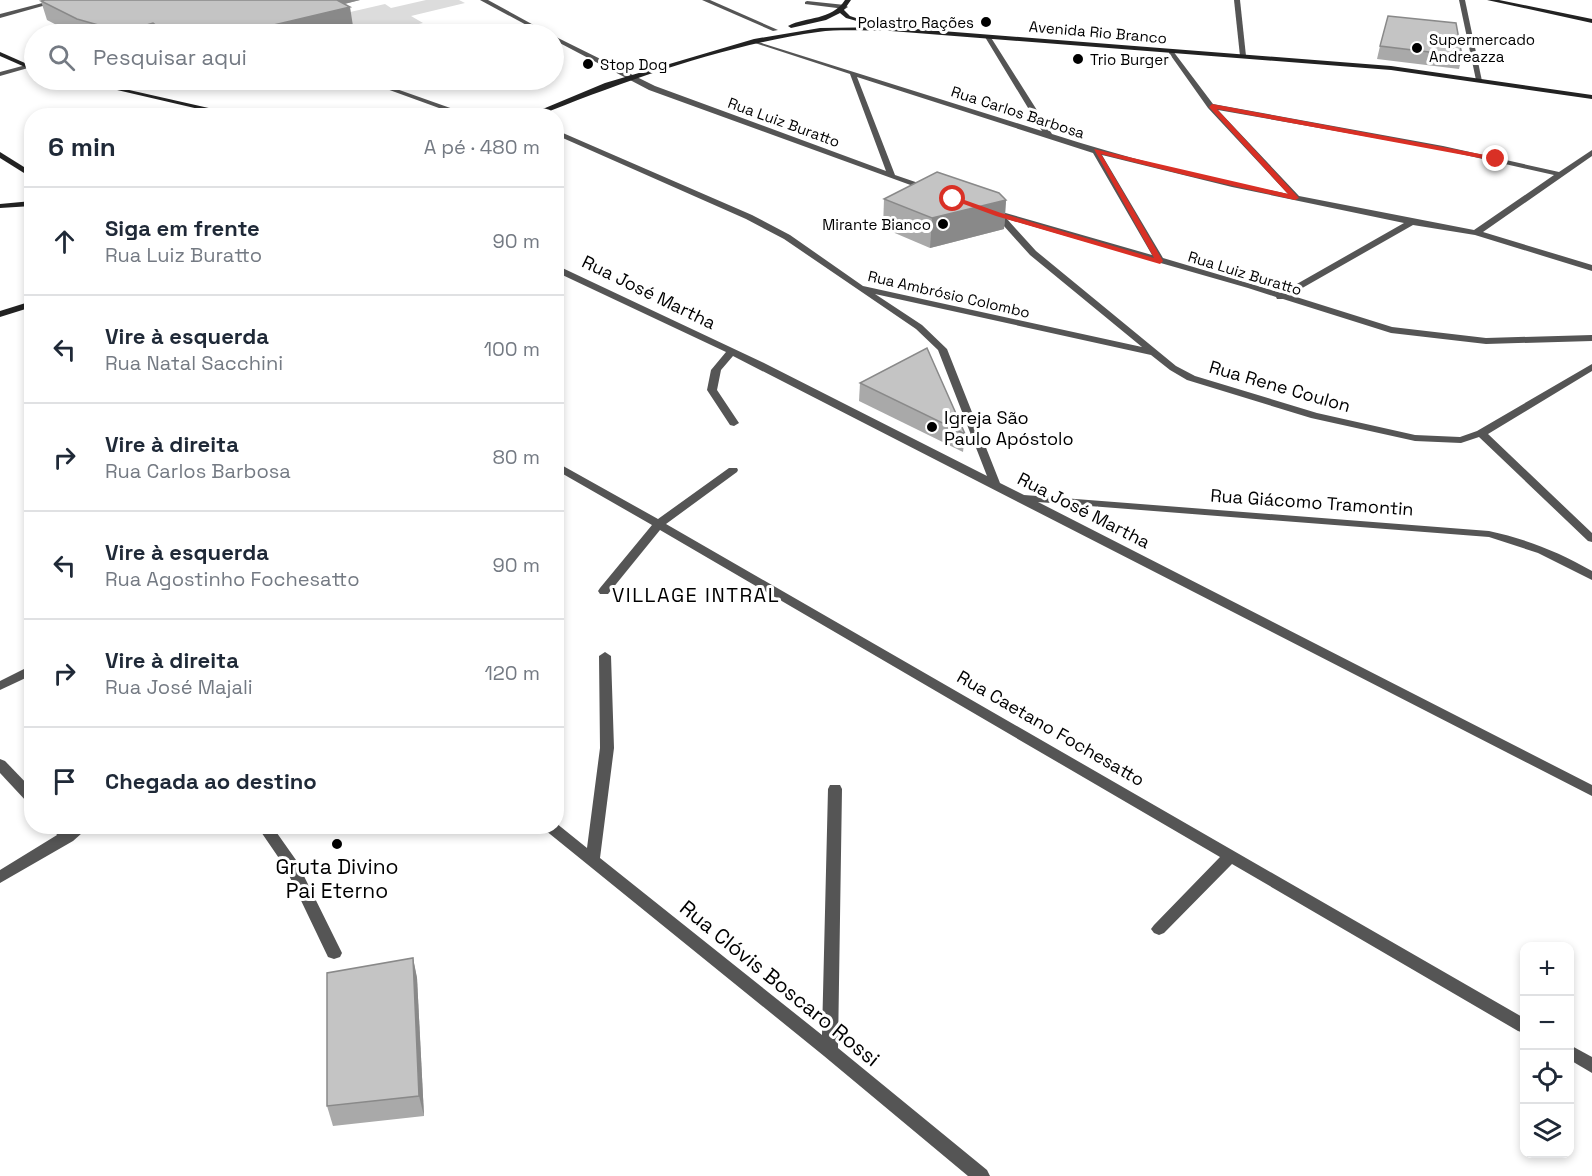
<!DOCTYPE html>
<html lang="pt">
<meta charset="utf-8">
<style>
:root{--surface:#fff;--page:#f2f2f3;--text:#1f2937;--muted:#747a83;--line:#e0e1e3}
body{margin:0;font-family:"Space Grotesk",sans-serif;background:var(--page);color:var(--text)}
.controls{position:absolute;right:18px;bottom:18px;display:grid;overflow:hidden;border-radius:12px;box-shadow:0 3px 9px #0003}
.controls button{width:54px;height:54px;display:grid;place-items:center;padding:0;border:0;border-bottom:2px solid var(--line);background:var(--surface);color:var(--text);font:30px sans-serif}
.stop{position:absolute;width:18px;height:18px;margin:-14px;border:4px solid #d93025;border-radius:50%;background:#fff}
.stop.end{background:#d93025;border-color:#fff;box-shadow:0 2px 6px #0008}
.list{margin:0;padding:0;list-style:none}
h2{display:flex;justify-content:space-between;align-items:center;height:78px;margin:0;padding:0 24px;font-size:26px}
h2 small{font-size:20px;font-weight:400;color:var(--muted)}
.list li{display:grid;grid-template-columns:39px 1fr auto;gap:18px;align-items:center;box-sizing:border-box;height:108px;padding:0 24px;border-top:2px solid var(--line)}
.list b{display:block;font-size:22px;white-space:nowrap}
.list p{margin:0;font-size:20px;white-space:nowrap;color:var(--muted)}
.list em{font-size:20px;font-style:normal;color:var(--muted)}
.icon{flex:none;width:33px;height:33px;fill:none;stroke:currentColor;stroke-width:2;stroke-linecap:round;stroke-linejoin:round}
.map{position:relative;flex:none;width:1592px;height:1176px;overflow:hidden}
.search{position:absolute;background:var(--surface);box-shadow:0 3px 9px #0003;left:24px;top:24px;width:540px;height:66px;display:flex;align-items:center;gap:15px;box-sizing:border-box;padding:0 21px;border-radius:33px;color:var(--muted);font-size:22px}
.panel{position:absolute;background:var(--surface);box-shadow:0 3px 9px #0003;left:24px;top:108px;width:540px;height:726px;border-radius:24px}
.map>svg:first-child{display:block}
</style>
<div class="map">
<svg width="1592" height="1176" viewBox="0 0 1592 1176">
<rect width="100%" height="100%" fill="#fff"/>
<polygon fill="#dcdcdc" points="426,0 459,0 465,3 411,16 423,23 389,31 378,24 358,29 333,16 385,4 391,8"/>
<g fill="none" stroke-linecap="round" stroke-linejoin="round">
<g fill="#555" fill-rule="evenodd">
<polygon points="54,0 64,0 0,18 0,14"/>
<polygon points="480,0 488,0 550,34 543,34"/>
<polygon points="702,0 710,0 778,30 773,31"/>
<polygon points="1234,0 1240,0 1246,56 1243,58 1240,56"/>
<polygon points="1459,0 1465,0 1482,81 1476,80"/>
<polygon points="807,1 845,5 848,7 845,9 805,4 805,2"/>
<path d="M554 36 655 86 886 171 850 74 752 42V40L1042 131 985 37 990 36 1052 134C1129 159 1208 178 1288 194L1208 108 1169 53V51H1173L1213 104 1443 146 1559 172 1592 150V156L1483 232 1592 265V271L1475 235 1413 225 1290 295 1392 327 1486 338 1592 335V341L1486 344 1391 333 1283 299H1277L1276 297 1248 288 1007 219 1036 251 1176 366 1195 376 1317 413 1415 435 1460 437 1477 431 1592 364V371L1488 434 1592 533V542L1588 541 1479 437 1461 443 1415 441 1311 418 1187 380 1170 370 1151 355 875 294 922 325 947 349 1000 483 1024 495 1489 531C1526 539 1559 552 1592 571V580L1538 553 1489 537 1038 502 1592 785V796L733 356 721 370 717 390 739 423 734 426 730 425 707 390 711 370 726 352 556 272V265L764 363 987 476 938 350 916 329 784 239 746 219 556 135V130L752 215 790 235 863 286 1142 347 1030 255 995 216 988 212 995 210 1152 255 1093 153 857 77 895 175 930 187 931 189 927 191 649 90 554 40ZM1218 110 1443 150 1554 175 1474 230 1299 196ZM1102 155 1232 187 1404 223 1281 293 1163 258Z"/>
<polygon points="26,65 29,67 28,68 0,76 0,72"/>
<polygon points="362,80 371,80 473,116 461,116"/>
<polygon points="556,462 658,519 729,468 737,468 738,470 737,472 666,524 1524,1018 1524,1033 1518,1031 1232,864 1164,933 1159,935 1154,933 1151,929 1154,925 1220,857 660,530 608,594 600,594 598,591 600,588 652,525 556,470"/>
<polygon points="605,652 611,656 614,748 600,858 822,1035 828,789 830,785 840,785 842,789 838,1048 987,1170 990,1176 968,1176 824,1056 545,830 543,826 556,826 556,823 587,848 600,748 599,656"/>
<polygon points="32,665 32,675 0,690 0,681"/>
<polygon points="0,759 5,761 32,789 32,803 27,802 0,773"/>
<polygon points="51,826 68,828 90,826 73,841 0,883 0,870 57,835"/>
<polygon points="257,826 272,826 296,860 342,953 340,957 334,959 328,957 285,867"/>
<polygon points="1570,1045 1592,1057 1592,1073 1570,1060"/>
</g>
<g fill="#222" fill-rule="evenodd">
<path d="M845 0H851L844 10 850 16 871 23V25L846 18 840 13 826 20 791 28 788 26C807 16 831 21 845 0Z"/>
<polygon points="1487,0 1499,0 1592,19 1592,23"/>
<path d="M891 27 1391 66 1592 95V99L1391 70 891 31C867 31 841 29 818 32 724 45 625 81 537 116H526L605 83 754 39 820 28Z"/>
<polygon points="0,52 34,67 34,71 0,56"/>
<polygon points="74,80 85,80 244,116 229,116"/>
<polygon points="0,152 32,172 32,178 0,158"/>
<polygon points="32,201 32,206 0,208 0,204"/>
<polygon points="32,301 32,307 0,317 0,311"/>
</g>
</g>
<g fill="#a9a9a9">
<polygon points="45,0 360,0 344,4 353,26 319,34 74,34 47,20 41,1"/>
<polygon points="1380,46 1462,56 1459,69 1377,59"/>
<polygon points="884,199 1006,200 1004,229 930,248 883,228"/>
<polygon points="860,383 965,434 963,452 859,401"/>
<polygon points="413,958 417,978 424,1116 333,1126 327,1106"/>
</g>
<g fill="#898989">
<polygon points="319,0 360,0 321,10"/>
<polygon points="350,7 353,26 319,34 258,34 257,29"/>
<polygon points="153,23 156,34 124,34 123,32"/>
<polygon points="1006,200 1004,229 930,248 932,218"/>
<polygon points="413,958 417,978 424,1116 419,1096"/>
</g>
<g fill="#c4c4c4" stroke="#898989" stroke-width="1.5">
<polygon points="45,0 337,0 350,7 257,29 269,34 167,34 153,23 123,32 77,19 41,1"/>
<polygon points="1388,16 1456,23 1462,56 1380,46"/>
<polygon points="937,172 999,193 1006,200 932,218 884,199"/>
<polygon points="927,348 965,434 860,383"/>
<polygon points="413,958 419,1096 327,1106 327,973"/>
</g>
<polygon fill="#d93025" points="1212,104 1496,157 1500,159 1496,161 1217,109 1299,198 1295,200 1185,175 1101,154 1163,261 1160,264 996,216 950,199 956,197 1001,213 1154,258 1094,149 1288,194 1209,107"/>
<g fill="#000" stroke="#fff" stroke-width="2">
<circle cx="986" cy="22" r="6"/>
<circle cx="1417" cy="48" r="6"/>
<circle cx="1078" cy="59" r="6"/>
<circle cx="588" cy="64" r="6"/>
<circle cx="943" cy="224" r="6"/>
<circle cx="932" cy="427" r="6"/>
<circle cx="337" cy="844" r="6"/>
</g>
<g text-anchor="middle" dominant-baseline="central" stroke-width="6" stroke-linejoin="round" paint-order="stroke">
<g font-size="15" fill="#000" stroke="#fff" text-anchor="start">
<text x="974" y="22" text-anchor="end">Polastro Rações</text>
<text x="1429" y="39">Supermercado<tspan x="1429" dy="17">Andreazza</tspan></text>
<text x="1090" y="59">Trio Burger</text>
<text x="600" y="64">Stop Dog</text>
<text x="931" y="224" text-anchor="end">Mirante Bianco</text>
</g>
<g font-size="15" fill="#000" stroke="#fff">
<text transform="translate(1098 32) rotate(5)">Avenida Rio Branco</text>
<text transform="translate(1018 112) rotate(18)">Rua Carlos Barbosa</text>
<text transform="translate(784 122) rotate(20)">Rua Luiz Buratto</text>
<text transform="translate(1245 273) rotate(17)">Rua Luiz Buratto</text>
<text transform="translate(949 294) rotate(13)">Rua Ambrósio Colombo</text>
</g>
<g font-size="18" fill="#000" stroke="#fff">
<text transform="translate(649 292) rotate(26)">Rua José Martha</text>
<text transform="translate(1280 386) rotate(16)">Rua Rene Coulon</text>
<text transform="translate(1312 502) rotate(4)">Rua Giácomo Tramontin</text>
<text transform="translate(1084 510) rotate(27)">Rua José Martha</text>
<text transform="translate(1051 728) rotate(30)">Rua Caetano Fochesatto</text>
</g>
<g font-size="18" fill="#000" stroke="#fff" text-anchor="start">
<text x="944" y="417">Igreja São<tspan x="944" dy="21">Paulo Apóstolo</tspan></text>
</g>
<g font-size="20" letter-spacing="1.5" fill="#000" stroke="#fff">
<text x="696" y="595">VILLAGE INTRAL</text>
</g>
<g font-size="21" fill="#000" stroke="#fff">
<text x="337" y="866">Gruta Divino<tspan x="337" dy="24">Pai Eterno</tspan></text>
</g>
<g font-size="21" fill="#000" stroke="#fff">
<text transform="translate(780 983) rotate(39)">Rua Clóvis Boscaro Rossi</text>
</g>
</g>
</svg>
<div class="controls">
<button>+</button>
<button>−</button>
<button><svg class="icon" aria-label="locate" viewBox="0 0 24 24"><circle cx="12" cy="12" r="6"/><path d="M12 2v4M12 18v4M2 12h4M18 12h4"/></svg></button>
<button><svg class="icon" aria-label="layers" viewBox="0 0 24 24"><path d="M12 4l9 5-9 5-9-5zM3 14l9 5 9-5"/></svg></button>
</div>
<div class="stop" style="left:953px;top:199px"></div>
<div class="stop end" style="left:1496px;top:159px"></div>
<div class="search"><svg class="icon" aria-label="search" viewBox="0 0 24 24"><circle cx="10" cy="10" r="6"/><path d="M15 15l6 6"/></svg>Pesquisar aqui</div>
<section class="panel">
<h2>6 min<small>A pé · 480 m</small></h2>
<ul class="list">
<li><svg class="icon" aria-label="ahead" viewBox="0 0 24 24"><path d="M12 20V5M6 11l6-6 6 6"/></svg><div><b>Siga em frente</b><p>Rua Luiz Buratto</p></div><em>90 m</em></li>
<li><svg class="icon" aria-label="left" viewBox="0 0 24 24"><path d="M17 20v-9H6M10 6l-5 5 5 5"/></svg><div><b>Vire à esquerda</b><p>Rua Natal Sacchini</p></div><em>100 m</em></li>
<li><svg class="icon" aria-label="right" viewBox="0 0 24 24"><path d="M7 20v-9h11M14 6l5 5-5 5"/></svg><div><b>Vire à direita</b><p>Rua Carlos Barbosa</p></div><em>80 m</em></li>
<li><svg class="icon" aria-label="left" viewBox="0 0 24 24"><path d="M17 20v-9H6M10 6l-5 5 5 5"/></svg><div><b>Vire à esquerda</b><p>Rua Agostinho Fochesatto</p></div><em>90 m</em></li>
<li><svg class="icon" aria-label="right" viewBox="0 0 24 24"><path d="M7 20v-9h11M14 6l5 5-5 5"/></svg><div><b>Vire à direita</b><p>Rua José Majali</p></div><em>120 m</em></li>
<li><svg class="icon" aria-label="arrive" viewBox="0 0 24 24"><path d="M6 21V4h12l-3 4 3 4H6"/></svg><div><b>Chegada ao destino</b></div></li>
</ul>
</section>
</div>
